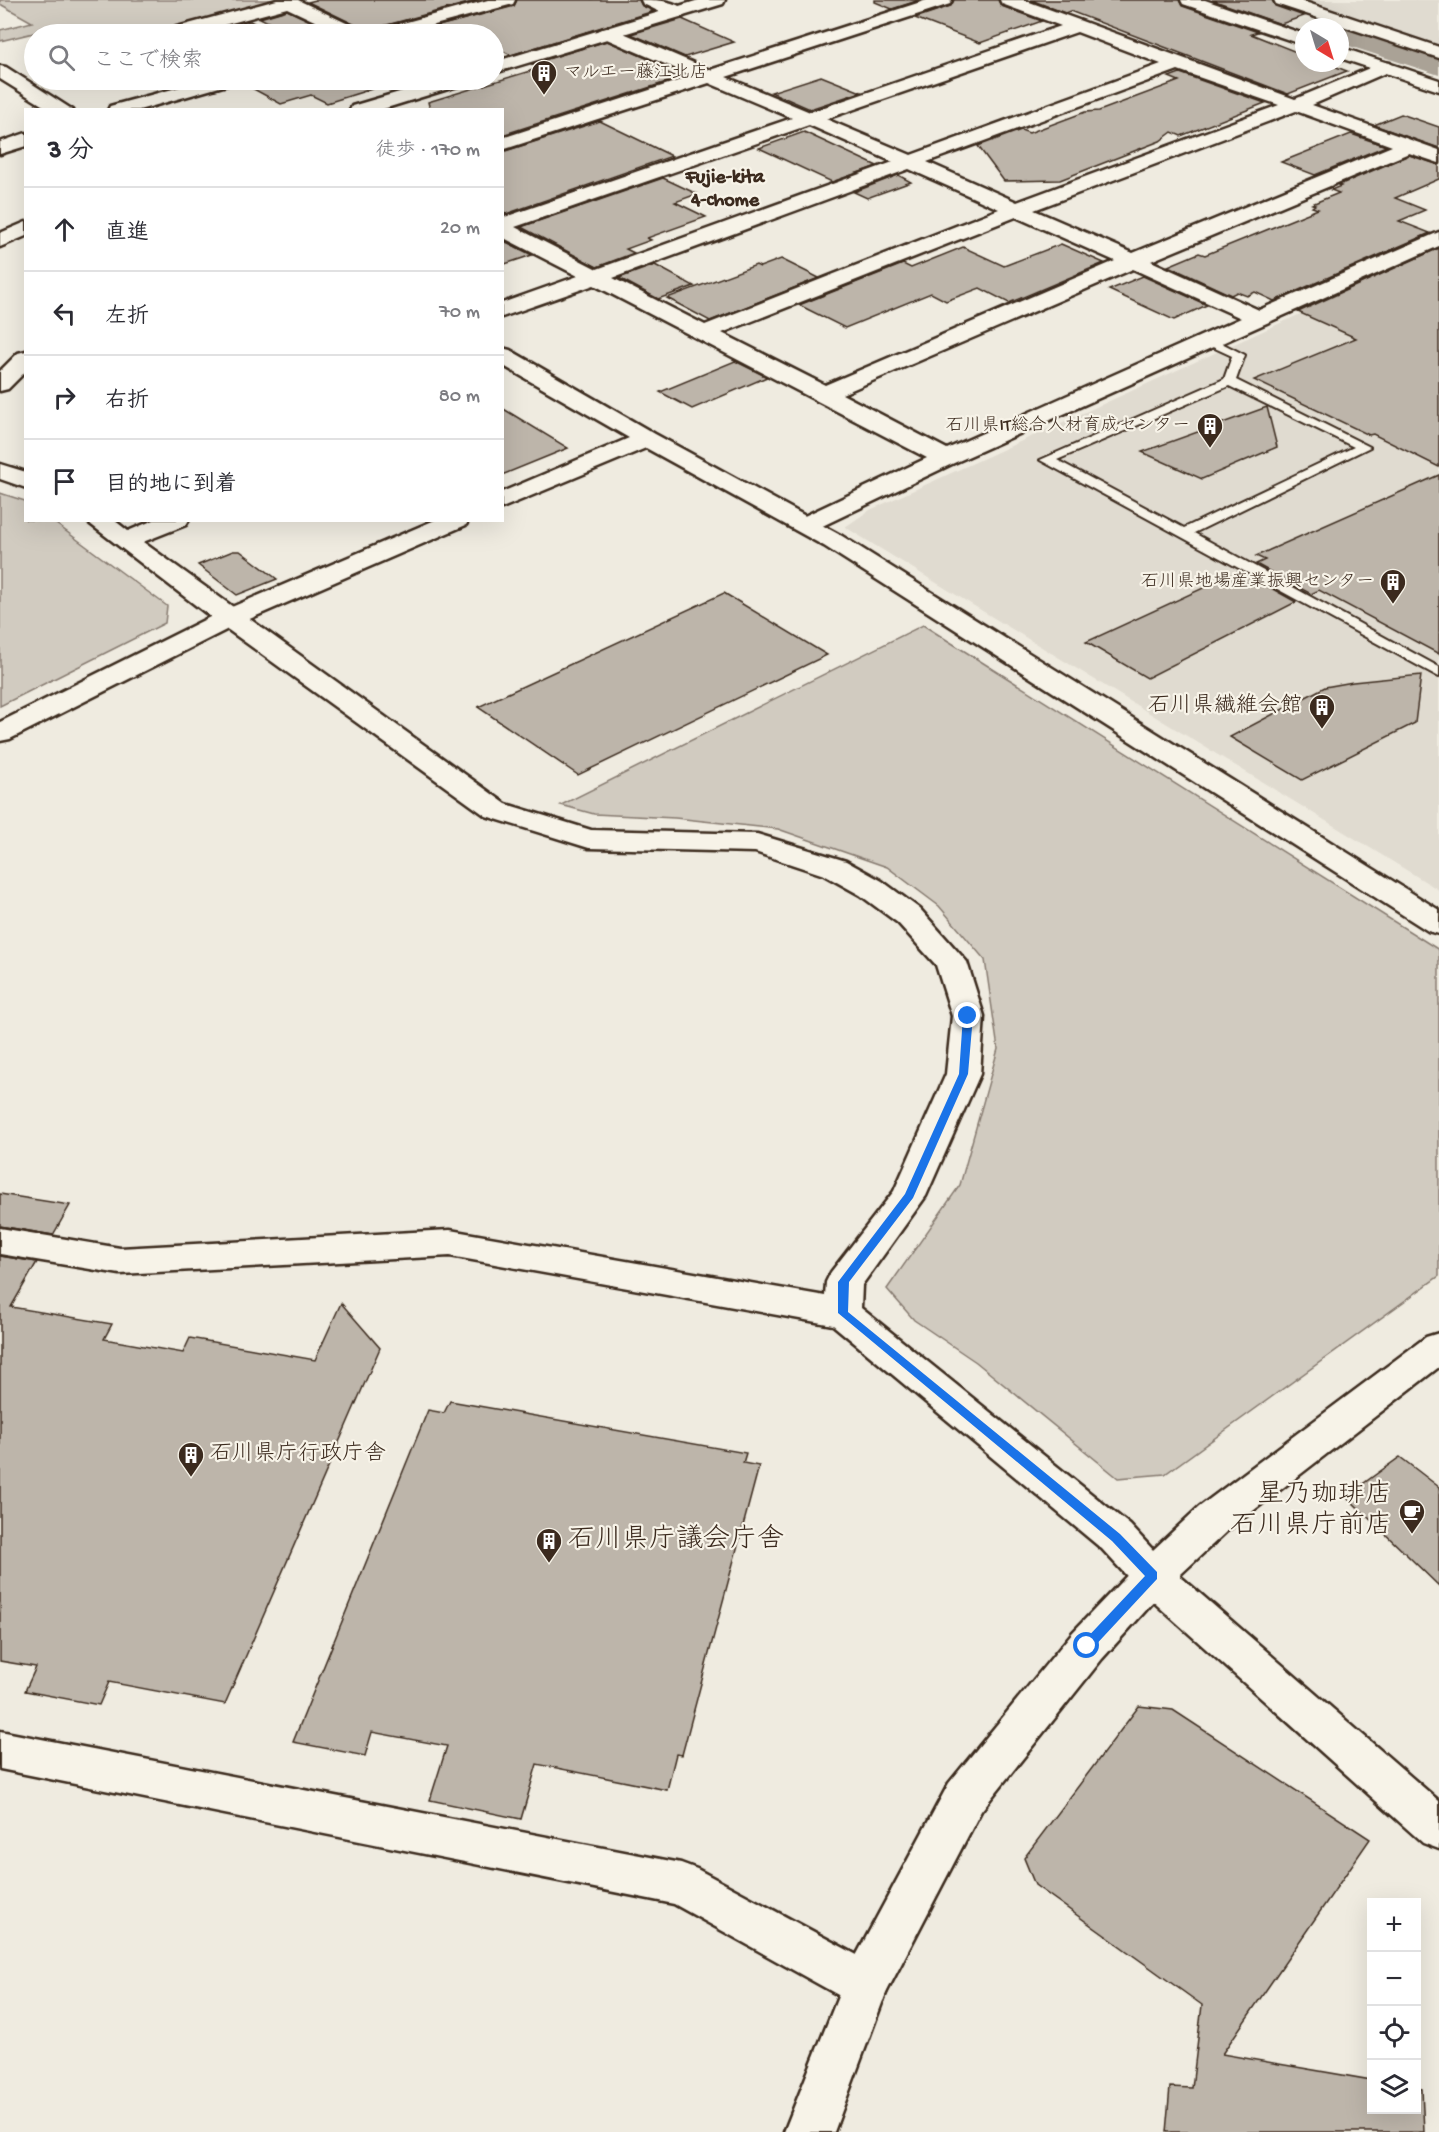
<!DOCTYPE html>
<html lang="ja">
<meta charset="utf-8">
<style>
:root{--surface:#fff;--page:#f7f7f7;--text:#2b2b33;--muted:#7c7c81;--line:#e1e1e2}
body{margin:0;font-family:"Gochi Hand","Klee One",sans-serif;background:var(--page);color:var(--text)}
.controls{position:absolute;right:18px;bottom:18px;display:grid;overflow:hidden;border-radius:0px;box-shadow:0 6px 24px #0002}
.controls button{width:54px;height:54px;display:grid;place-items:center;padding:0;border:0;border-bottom:2px solid var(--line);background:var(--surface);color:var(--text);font:30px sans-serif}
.compass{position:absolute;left:1295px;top:18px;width:54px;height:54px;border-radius:50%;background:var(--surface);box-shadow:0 6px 24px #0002;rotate:142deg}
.stop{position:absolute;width:18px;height:18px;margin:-14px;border:4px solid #1a73e8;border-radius:50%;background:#fff}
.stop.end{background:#1a73e8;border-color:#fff;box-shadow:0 2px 6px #0008}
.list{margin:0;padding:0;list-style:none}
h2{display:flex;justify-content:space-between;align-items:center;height:78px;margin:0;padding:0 24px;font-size:26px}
h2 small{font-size:20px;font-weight:400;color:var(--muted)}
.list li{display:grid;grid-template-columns:39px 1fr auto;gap:18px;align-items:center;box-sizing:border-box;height:84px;padding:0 24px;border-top:2px solid var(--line)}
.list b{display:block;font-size:22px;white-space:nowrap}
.list em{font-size:20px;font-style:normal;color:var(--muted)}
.icon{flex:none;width:33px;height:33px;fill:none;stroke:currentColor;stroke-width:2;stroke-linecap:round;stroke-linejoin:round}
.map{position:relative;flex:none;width:1439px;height:2132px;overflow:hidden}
.search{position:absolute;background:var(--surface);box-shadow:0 6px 24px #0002;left:24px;top:24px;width:480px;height:66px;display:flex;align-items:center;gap:15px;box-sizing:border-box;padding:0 21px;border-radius:33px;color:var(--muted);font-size:22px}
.panel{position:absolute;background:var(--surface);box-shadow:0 6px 24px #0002;left:24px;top:108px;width:480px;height:414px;border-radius:0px}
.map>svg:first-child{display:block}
</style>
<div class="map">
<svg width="1439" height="2132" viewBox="0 0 1439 2132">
<rect width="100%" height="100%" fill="#efebe0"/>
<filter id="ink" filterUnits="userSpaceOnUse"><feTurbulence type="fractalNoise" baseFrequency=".0167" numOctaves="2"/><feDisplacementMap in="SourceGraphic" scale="12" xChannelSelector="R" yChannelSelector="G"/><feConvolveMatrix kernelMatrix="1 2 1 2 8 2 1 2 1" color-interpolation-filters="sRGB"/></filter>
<g filter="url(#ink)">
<g fill="#e0dbd0">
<polygon points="1293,0 1439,0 1439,48"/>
<polygon points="1439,251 1439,890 845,527 870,510"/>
</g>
<g fill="#d1cbc0" stroke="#867a6f" stroke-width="1.5">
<polygon points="0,0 272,0 271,4 157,34 59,34 50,29 0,41 0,30 32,22 0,4"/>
<polygon points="0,493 25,501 26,520 52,521 167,606 165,623 0,706"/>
<polygon points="923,625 1439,950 1439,1276 1165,1474 1118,1478 976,1362 914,1320 887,1289 960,1185 998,1049 985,960 939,906 887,867 778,829 675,818 594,814 561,805"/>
</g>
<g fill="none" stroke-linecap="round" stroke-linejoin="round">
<polygon fill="#aaa296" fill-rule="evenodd" points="1340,20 1439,52 1439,75 1340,43 1340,27 1325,27 1327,23"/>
</g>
<g fill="#bdb5aa" stroke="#3b2a1e" stroke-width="1.5">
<polygon points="316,0 479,0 376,28 372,34 366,34 362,28 308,2"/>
<polygon points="517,0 639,0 642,6 654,11 511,55 494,47 494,34 408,34 514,6"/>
<polygon points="875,0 920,0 892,9 875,2"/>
<polygon points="954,0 998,0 1001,6 1042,21 980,43 915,18 951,6"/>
<polygon points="1031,0 1179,0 1182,6 1258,32 1251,34 1304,55 1304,63 1326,63 1347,71 1288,94 1070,11 1065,13"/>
<polygon points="1212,0 1272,0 1275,6 1304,16 1281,24"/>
<polygon points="287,10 338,34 292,34 260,18"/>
<polygon points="682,19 734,42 685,57 631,34"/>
<polygon points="250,21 275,34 203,34"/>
<polygon points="607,41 660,64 652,66 679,78 502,135 502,110 430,110 428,102 540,68 531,64"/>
<polygon points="1180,73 1265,103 1181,136 1172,132 1160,141 1060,180 1004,181 978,146 1021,130 1029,133 1085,112 1099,111 1179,81 1169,77"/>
<polygon points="821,76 861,92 810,109 771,92"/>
<polygon points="237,80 363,80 378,87 327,103 311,95 281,104"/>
<polygon points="1401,114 1439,127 1439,148 1374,125"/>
<polygon points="600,121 672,156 506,214 502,212 502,152"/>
<polygon points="804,132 877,166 832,182 759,148"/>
<polygon points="1351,134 1386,146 1315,175 1281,162"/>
<polygon points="1409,155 1439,165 1439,179 1395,198 1425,210 1399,221 1430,233 1274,301 1255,292 1247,296 1237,292 1231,295 1168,266 1199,253 1205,255 1318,209 1312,207 1315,205 1312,204 1339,193 1331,190 1341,186 1339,185"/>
<polygon points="898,175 911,182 867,198 854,192"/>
<polygon points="663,178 697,194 675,202 706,217 647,238 651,240 626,249 634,253 597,267 521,227"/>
<polygon points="502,240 532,255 502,265"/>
<polygon points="1061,244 1104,263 1009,303 980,288 946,301 931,293 845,328 799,305 903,264 911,268 963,247 1004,266"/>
<polygon points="1439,248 1439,467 1373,434 1369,435 1254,380 1356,338 1298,312"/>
<polygon points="781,259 819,278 710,321 667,298 756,265 760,267"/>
<polygon points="655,265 694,286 658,299 619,278"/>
<polygon points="1143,276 1207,305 1174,320 1109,290"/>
<polygon points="735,361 767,377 692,409 660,392"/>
<polygon points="1267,407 1277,447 1202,479 1142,452"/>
<polygon points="502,408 568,448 502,475"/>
<polygon points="1439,475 1439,654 1319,590 1311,594 1256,564 1265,560 1256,556"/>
<polygon points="233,551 240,551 277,579 237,595 198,565"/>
<polygon points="1240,571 1296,602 1147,678 1086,642"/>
<polygon points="724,593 827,655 578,775 478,707"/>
<polygon points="1421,675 1415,723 1302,780 1230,737 1325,687 1353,682"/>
<polygon points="0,1194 70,1205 53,1235 0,1226"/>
<polygon points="0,1256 37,1262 11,1307 112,1324 104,1339 183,1353 190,1338 315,1360 341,1303 380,1348 225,1704 109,1682 99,1705 25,1691 36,1667 0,1661"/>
<polygon points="450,1401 746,1453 743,1463 759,1466 682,1755 676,1754 667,1790 537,1764 521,1819 430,1800 447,1746 372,1732 365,1756 293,1742 428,1410 444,1413"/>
<polygon points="1400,1457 1439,1487 1439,1586 1346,1496"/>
<polygon points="1139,1706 1173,1710 1370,1839 1222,2054 1371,2080 1371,2109 1416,2109 1416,2088 1422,2089 1424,2132 1166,2132 1170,2087 1192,2088 1202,2005 1035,1885 1024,1858"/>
</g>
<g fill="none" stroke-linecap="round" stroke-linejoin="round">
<g stroke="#3b2a1e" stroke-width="4">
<path id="lane" d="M1210 337 1245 355 1236 380 1370 447 1194 533 1439 667V677L1040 460 1224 379 1232 356 1206 344V338ZM1229 386 1354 447 1184 528 1057 460Z"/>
</g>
<g stroke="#3b2a1e" stroke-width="5">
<g id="street">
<polygon points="277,0 298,0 361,30 364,34 342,34 287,8 190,34 163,34 166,30"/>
<polygon points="488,0 515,0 513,4 401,34 374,34 377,30"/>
<path d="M641 0C656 0 676 0 687 12L684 16C671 19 655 9 643 4Z"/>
<path d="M927 0H952L950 4 726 77 810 112 1061 26 1002 4 1000 0H1024L1295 99 1384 62 1390 63 1393 67 1390 71 1312 105 1439 150V163L1409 153 1151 261 1259 310 1439 232V246L954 463 814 530 805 532 796 530 793 525 796 520 927 458 594 285 502 317V303L578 276 502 237V218L792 118 709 83 502 150V138L693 76 602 37 599 33 602 29H614L710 70ZM1077 32 1161 64 911 155 826 119ZM1178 70 1279 105 1017 202 927 162ZM1296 111 1392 146 1133 253 1034 210ZM809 125 893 162 597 269 515 227ZM909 169 999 209 705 325 613 278ZM1016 217 1115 261 825 385 722 333ZM1133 269 1241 318 947 449 842 394Z"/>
<polygon points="1274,0 1299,0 1439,47 1439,58 1276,4"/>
<polygon points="206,80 233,80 230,84 139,110 108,110 110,106"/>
<polygon points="26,133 26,146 0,154 0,142"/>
<polygon points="26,351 26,371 8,389 0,391 0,371 18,353"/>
<polygon points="0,464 26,472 26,488 0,479"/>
<polygon points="85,520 114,520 128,531 154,520 189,520 186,525 143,542 506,804 591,830 757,834 767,837 846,861 882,881 920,909 967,962 984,1016 980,1074 926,1196 862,1285 861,1308 1130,1525 1166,1564 1439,1801 1439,1849 1423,1843 1138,1588 1102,1549 833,1325 450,1256 120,1274 0,1254 0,1228 120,1248 450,1230 825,1296 826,1282 831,1272 894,1191 946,1074 952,1016 936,965 898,923 860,895 824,875 755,852 589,848 486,816 220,624"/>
<polygon points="0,1731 681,1863 697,1869 883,1969 889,1985 883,2001 866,2008 849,2001 674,1904 0,1769"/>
</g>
</g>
<g stroke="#3b2a1e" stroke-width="5">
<g id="secondary">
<polygon points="699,0 725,0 723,4 494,73 494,62"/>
<polygon points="1181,0 1205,0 1304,34 1304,45 1183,4"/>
<polygon points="1340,47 1439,80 1439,91 1340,58"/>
<polygon points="0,66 6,67 73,110 50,110 0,79"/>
<polygon points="440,80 467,80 464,84 380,110 350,110 352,106"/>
<polygon points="26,222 26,236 0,247 0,233"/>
<polygon points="502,348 510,350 655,434 842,536 1439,910 1439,934 1428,931 824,546 646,448 502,508 502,492 629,438 502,365"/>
<polygon points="435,520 469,520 466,525 238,624 10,739 0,741 0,722 220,612"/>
<polygon points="1439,1333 1439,1367 1227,1531 1166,1588 1102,1659 981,1811 885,1995 834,2132 784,2132 849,1969 949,1783 1072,1633 1138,1564 1199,1507 1426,1337"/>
</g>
</g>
<use href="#lane" fill="#f7f3e8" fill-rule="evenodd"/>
<use href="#street" fill="#f7f3e8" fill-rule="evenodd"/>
<use href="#secondary" fill="#f7f3e8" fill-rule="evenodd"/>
</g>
</g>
<polygon fill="#1a73e8" points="968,1012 973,1016 968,1074 913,1198 849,1282 848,1312 1120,1534 1157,1572 1157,1579 1091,1650 1082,1650 1080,1646 1082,1643 1145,1576 1112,1541 838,1313 838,1282 905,1194 959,1074 963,1016"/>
<defs>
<g id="building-pin" transform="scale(1.35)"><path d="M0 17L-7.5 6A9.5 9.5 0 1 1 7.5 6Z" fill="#3b2a1e" stroke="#f7f3e8"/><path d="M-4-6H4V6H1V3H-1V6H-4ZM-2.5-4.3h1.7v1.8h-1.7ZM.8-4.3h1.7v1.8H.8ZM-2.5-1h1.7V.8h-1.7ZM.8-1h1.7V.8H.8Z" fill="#fff"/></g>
<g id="cafe-pin" transform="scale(1.35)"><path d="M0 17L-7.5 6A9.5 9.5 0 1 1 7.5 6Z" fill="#3b2a1e" stroke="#f7f3e8"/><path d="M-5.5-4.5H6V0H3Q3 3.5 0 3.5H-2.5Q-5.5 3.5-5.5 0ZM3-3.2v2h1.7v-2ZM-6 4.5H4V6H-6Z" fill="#fff"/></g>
</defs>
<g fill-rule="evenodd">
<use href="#building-pin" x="544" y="73"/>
<use href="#building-pin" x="1210" y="426"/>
<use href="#building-pin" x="1393" y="582"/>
<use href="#building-pin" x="1322" y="707"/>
<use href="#building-pin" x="191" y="1455"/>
<use href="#cafe-pin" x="1412" y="1512"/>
<use href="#building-pin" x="549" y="1541"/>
</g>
<g text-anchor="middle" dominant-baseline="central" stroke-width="4.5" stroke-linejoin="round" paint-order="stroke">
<g font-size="18" fill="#3b2a1e" stroke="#f7f3e8" text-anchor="end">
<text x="564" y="73" text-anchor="start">マルエー藤江北店</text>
<text x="1190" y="426">石川県IT総合人材育成センター</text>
<text x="1374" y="582">石川県地場産業振興センター</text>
</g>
<g font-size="20" font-weight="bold" fill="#3b2a1e" stroke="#f7f3e8">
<text x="725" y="178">Fujie-kita<tspan x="725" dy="23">4-chome</tspan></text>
</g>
<g font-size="22" fill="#3b2a1e" stroke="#f7f3e8" text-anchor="end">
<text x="1302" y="707">石川県繊維会館</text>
<text x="210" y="1455" text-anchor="start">石川県庁行政庁舎</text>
</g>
<g font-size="27" fill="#3b2a1e" stroke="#f7f3e8" text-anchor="end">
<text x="1392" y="1496">星乃珈琲店<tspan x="1392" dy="31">石川県庁前店</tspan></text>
<text x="568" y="1541" text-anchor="start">石川県庁議会庁舎</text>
</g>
</g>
</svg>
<div class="controls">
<button>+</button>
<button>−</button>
<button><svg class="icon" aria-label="locate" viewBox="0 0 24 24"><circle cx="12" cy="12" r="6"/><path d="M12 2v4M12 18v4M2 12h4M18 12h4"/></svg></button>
<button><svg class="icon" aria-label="layers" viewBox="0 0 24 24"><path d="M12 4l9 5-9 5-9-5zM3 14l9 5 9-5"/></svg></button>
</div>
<svg class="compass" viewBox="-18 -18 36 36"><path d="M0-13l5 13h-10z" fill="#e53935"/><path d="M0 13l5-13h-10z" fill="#7c7c81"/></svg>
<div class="stop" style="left:1087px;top:1646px"></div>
<div class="stop end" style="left:968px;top:1016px"></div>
<div class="search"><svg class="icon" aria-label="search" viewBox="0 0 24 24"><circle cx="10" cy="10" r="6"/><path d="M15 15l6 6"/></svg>ここで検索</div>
<section class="panel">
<h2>3 分<small>徒歩 · 170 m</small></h2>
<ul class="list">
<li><svg class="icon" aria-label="ahead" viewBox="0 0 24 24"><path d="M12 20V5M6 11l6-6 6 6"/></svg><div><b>直進</b></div><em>20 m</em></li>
<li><svg class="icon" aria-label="left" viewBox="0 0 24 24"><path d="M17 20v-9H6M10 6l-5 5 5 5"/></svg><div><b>左折</b></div><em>70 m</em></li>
<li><svg class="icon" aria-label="right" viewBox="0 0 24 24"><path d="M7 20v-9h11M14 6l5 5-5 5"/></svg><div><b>右折</b></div><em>80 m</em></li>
<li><svg class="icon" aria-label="arrive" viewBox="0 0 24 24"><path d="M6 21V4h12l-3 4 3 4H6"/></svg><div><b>目的地に到着</b></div></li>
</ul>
</section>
</div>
